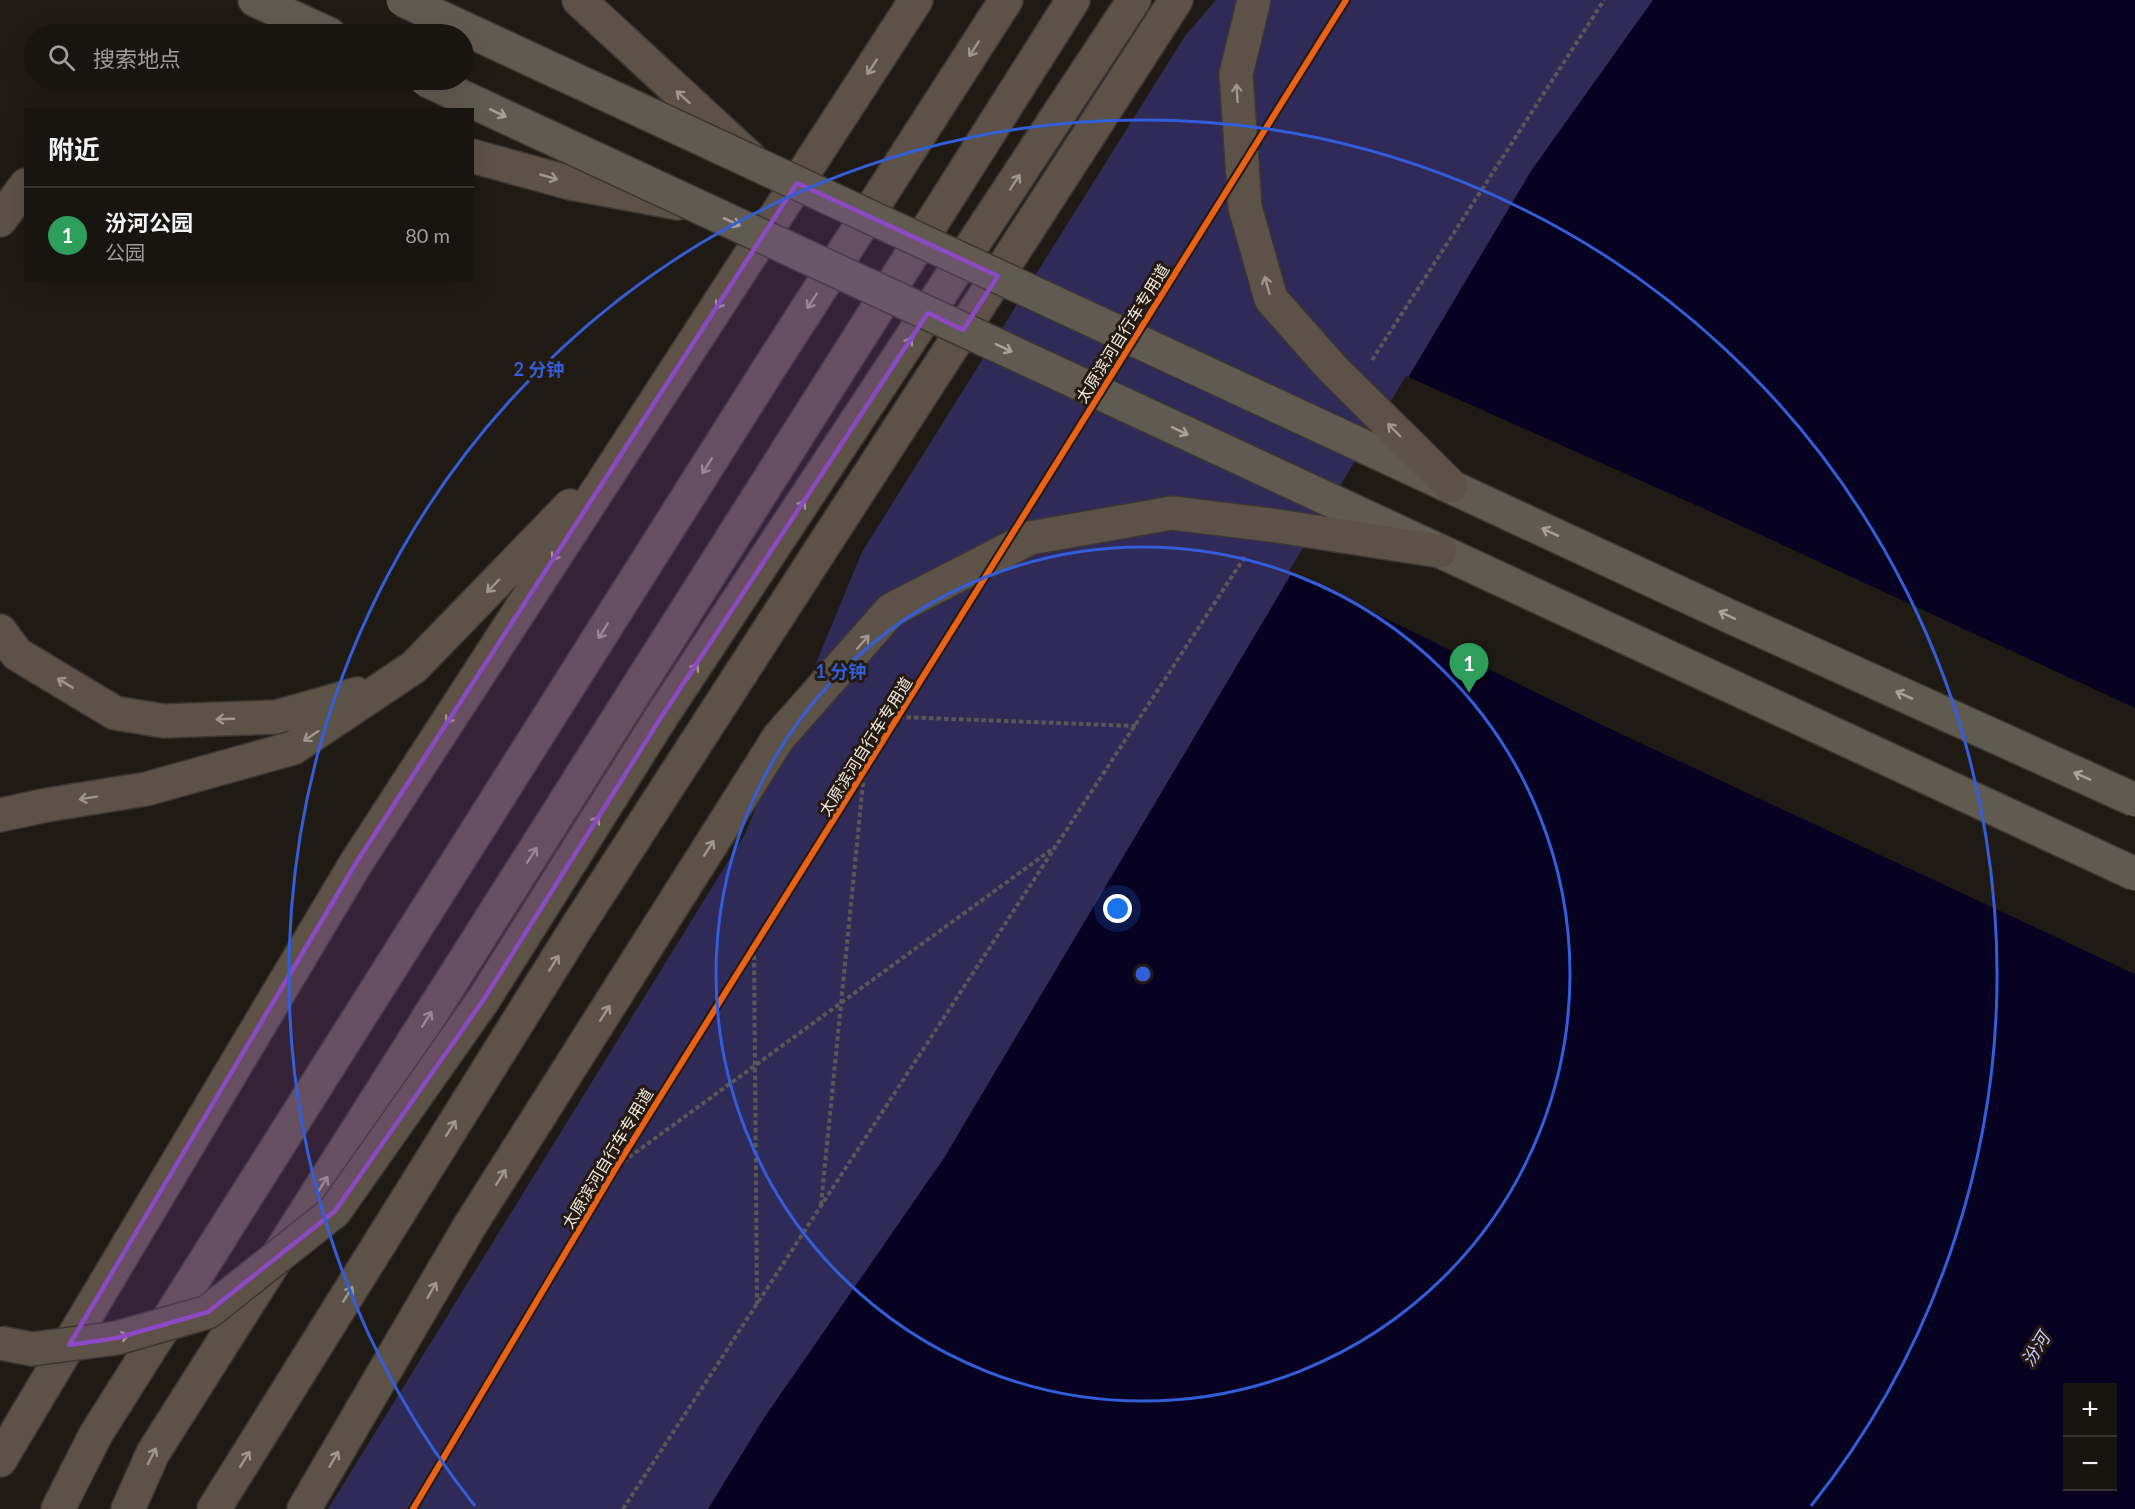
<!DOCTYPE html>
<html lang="zh">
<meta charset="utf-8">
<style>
:root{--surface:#181410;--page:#25211e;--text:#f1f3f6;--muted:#9f9e9f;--line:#363330;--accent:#0f766e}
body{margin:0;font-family:Lato,"Noto Sans SC",sans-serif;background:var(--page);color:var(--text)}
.controls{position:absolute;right:18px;bottom:18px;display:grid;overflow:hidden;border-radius:0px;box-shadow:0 6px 24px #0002}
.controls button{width:54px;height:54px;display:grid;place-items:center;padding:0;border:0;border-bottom:2px solid var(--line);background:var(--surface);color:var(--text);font:30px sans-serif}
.you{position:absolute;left:1118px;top:909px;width:21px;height:21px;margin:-15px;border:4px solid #fff;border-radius:50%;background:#1a73e8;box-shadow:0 0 0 9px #1a73e833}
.badge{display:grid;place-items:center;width:39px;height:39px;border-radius:50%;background:var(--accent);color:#fff;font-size:20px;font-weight:700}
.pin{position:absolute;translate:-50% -50px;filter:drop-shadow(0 2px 3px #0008)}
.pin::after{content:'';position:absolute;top:32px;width:21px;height:18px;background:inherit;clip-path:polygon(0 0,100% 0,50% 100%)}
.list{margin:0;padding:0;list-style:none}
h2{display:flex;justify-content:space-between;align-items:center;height:78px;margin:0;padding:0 24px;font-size:26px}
h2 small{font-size:20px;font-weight:400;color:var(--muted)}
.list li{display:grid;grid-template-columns:39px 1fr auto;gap:18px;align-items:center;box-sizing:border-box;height:96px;padding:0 24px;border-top:2px solid var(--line)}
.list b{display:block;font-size:22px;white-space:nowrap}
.list p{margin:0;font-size:20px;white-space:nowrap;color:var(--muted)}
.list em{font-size:20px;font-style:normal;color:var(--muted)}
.icon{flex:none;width:33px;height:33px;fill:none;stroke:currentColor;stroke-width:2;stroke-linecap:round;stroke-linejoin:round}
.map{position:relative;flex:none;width:2135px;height:1509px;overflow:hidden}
.search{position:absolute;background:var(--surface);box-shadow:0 6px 24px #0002;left:24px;top:24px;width:450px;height:66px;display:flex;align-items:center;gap:15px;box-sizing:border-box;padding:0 21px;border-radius:33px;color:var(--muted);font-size:22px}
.panel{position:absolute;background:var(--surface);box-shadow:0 6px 24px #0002;left:24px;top:108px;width:450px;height:174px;border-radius:0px}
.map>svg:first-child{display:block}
</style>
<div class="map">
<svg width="2135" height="1509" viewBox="0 0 2135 1509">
<rect width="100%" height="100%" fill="#201a15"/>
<path fill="#2f2a58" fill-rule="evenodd" d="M1216 0H2135V1509H328L745 834 862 552 1185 36ZM2068 1388H2112V1486H2068Z"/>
<path fill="#080222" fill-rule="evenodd" d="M1653 0H2135V1509H708L764 1418 944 1158 1531 171ZM2068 1388H2112V1486H2068Z"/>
<polygon fill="#201a15" points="1406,376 1709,511 2135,708 2135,974 1602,725 1289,571"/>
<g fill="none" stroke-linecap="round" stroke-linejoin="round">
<g stroke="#3c3733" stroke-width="36">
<polyline id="major" points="255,0 329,34"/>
</g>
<g stroke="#3c3733" stroke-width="36">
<g id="highway">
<polyline points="579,0 749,157"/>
<polyline points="472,156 570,183 678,203"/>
<polyline points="0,220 26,185"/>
<polyline points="0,631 17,654 115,713 164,721 276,717 357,694"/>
<polyline points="660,719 1134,0"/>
<polyline points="0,815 47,805 146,789 293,748 414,667 570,506"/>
<polyline points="0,1460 356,863 916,0"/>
<polyline points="58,1509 96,1434 768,370 1006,0"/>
<polyline points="128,1509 153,1453 1073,0"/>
<polyline points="214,1509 577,927 1176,0"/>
<polyline points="304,1509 469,1227"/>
</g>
</g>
<g stroke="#5c5753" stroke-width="4" stroke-dasharray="4.5 3" stroke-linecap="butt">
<polyline points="1372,360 1604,0"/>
<polyline points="899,717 1136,726"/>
<polyline points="754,948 757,1304"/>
<polyline points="617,1166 1055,847"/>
<polyline points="821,1205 864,773"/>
<polyline points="623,1509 1246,555"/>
</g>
<use href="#major" stroke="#615a51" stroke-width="33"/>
<use href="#highway" stroke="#5c5248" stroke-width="33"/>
<g stroke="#3c3733" stroke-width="36" stroke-linecap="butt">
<g id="major-bridge">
<polyline points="403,0 1729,616 2135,800"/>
<polyline points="426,80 2135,874"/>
</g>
</g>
<g stroke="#3c3733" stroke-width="36" stroke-linecap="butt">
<g id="highway-bridge">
<polyline points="1254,0 1236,74 1245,207 1271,299 1333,369 1451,486"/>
<polyline points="469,1227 779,737 891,610 1030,538 1172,513 1271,525 1440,551"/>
<polyline points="0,1343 32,1349 117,1338 208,1312 335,1211 484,999 660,719"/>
</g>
</g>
<use href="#major-bridge" stroke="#615a51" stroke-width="33"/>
<use href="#highway-bridge" stroke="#5c5248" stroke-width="33"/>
<g stroke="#251a10" stroke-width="10">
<polyline id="cycleway" points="413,1509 617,1166 1346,0"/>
</g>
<use href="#cycleway" stroke="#ea6118" stroke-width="6"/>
</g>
<defs><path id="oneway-shaft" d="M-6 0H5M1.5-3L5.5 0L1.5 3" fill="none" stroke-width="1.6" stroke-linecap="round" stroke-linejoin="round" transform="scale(1.5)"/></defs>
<g stroke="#9f968d">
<use href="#oneway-shaft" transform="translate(974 49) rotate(123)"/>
<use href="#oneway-shaft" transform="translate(872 67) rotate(123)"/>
<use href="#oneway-shaft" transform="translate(1237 93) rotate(-94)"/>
<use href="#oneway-shaft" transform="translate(683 97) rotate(-138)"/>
<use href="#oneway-shaft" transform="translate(549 177) rotate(16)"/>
<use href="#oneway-shaft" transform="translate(1015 182) rotate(-57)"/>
<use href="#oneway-shaft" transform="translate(1267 285) rotate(-106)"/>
<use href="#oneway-shaft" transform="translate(721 301) rotate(123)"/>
<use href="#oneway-shaft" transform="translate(812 301) rotate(123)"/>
<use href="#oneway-shaft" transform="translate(907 345) rotate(-57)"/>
<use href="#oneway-shaft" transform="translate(1394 430) rotate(-135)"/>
<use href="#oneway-shaft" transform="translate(707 466) rotate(122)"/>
<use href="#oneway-shaft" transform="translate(800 508) rotate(-57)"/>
<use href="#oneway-shaft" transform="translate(557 553) rotate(123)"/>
<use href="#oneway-shaft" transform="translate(493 586) rotate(134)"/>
<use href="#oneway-shaft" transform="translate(603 631) rotate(122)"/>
<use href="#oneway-shaft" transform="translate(863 642) rotate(-49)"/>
<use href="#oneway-shaft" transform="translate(693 671) rotate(-57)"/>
<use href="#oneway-shaft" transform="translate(65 683) rotate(-149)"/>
<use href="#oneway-shaft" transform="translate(451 716) rotate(123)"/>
<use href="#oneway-shaft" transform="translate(225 719) rotate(178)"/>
<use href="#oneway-shaft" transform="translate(311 736) rotate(146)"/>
<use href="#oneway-shaft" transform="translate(88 798) rotate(171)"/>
<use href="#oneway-shaft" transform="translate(594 824) rotate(-58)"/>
<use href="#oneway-shaft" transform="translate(709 848) rotate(-58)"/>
<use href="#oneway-shaft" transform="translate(532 855) rotate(-58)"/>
<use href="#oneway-shaft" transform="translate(554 963) rotate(-58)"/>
<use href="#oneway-shaft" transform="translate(605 1013) rotate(-58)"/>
<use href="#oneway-shaft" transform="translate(427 1019) rotate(-58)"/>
<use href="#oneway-shaft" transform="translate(451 1128) rotate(-58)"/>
<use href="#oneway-shaft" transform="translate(501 1177) rotate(-58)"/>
<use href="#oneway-shaft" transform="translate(323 1184) rotate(-58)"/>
<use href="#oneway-shaft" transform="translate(432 1290) rotate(-60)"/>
<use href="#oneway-shaft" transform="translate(348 1294) rotate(-58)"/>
<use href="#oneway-shaft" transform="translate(120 1337) rotate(-13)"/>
<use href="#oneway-shaft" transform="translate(152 1456) rotate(-63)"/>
<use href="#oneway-shaft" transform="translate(245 1459) rotate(-58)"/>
<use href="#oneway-shaft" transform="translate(334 1459) rotate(-60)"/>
</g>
<g stroke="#a9a29a">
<use href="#oneway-shaft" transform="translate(498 113) rotate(25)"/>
<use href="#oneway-shaft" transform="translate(732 222) rotate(25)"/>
<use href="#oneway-shaft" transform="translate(1004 348) rotate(25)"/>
<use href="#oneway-shaft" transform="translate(1180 431) rotate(25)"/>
<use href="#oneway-shaft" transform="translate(1550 532) rotate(-155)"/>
<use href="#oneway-shaft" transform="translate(1727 615) rotate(-155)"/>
<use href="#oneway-shaft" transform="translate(1904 695) rotate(-156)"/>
<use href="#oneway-shaft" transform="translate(2082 776) rotate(-156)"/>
</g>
<path fill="#8d48c4" fill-opacity="0.2" stroke="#8d48c4" stroke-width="4.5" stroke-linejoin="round" d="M797 183 998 276 963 330 928 313 660 719 484 999 335 1211 208 1312 117 1338 69 1345 356 863Z"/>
<g fill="none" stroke="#325ed9" stroke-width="3">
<circle cx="1143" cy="974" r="427"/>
<path d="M475 1506A854 854 0 1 1 1811 1506"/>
</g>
<g text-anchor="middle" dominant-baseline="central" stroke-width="6" stroke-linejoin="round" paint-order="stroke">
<g font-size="16" fill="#f1e9e2" stroke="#251a10">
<text transform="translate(1122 333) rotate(-58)">太原滨河自行车专用道</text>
<text transform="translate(865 746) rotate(-58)">太原滨河自行车专用道</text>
<text transform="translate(607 1158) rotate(-59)">太原滨河自行车专用道</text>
</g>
<g font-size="18" font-style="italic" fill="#c6c7ff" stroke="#251a10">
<text transform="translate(2035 1349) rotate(-58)">汾河</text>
</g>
</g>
<circle cx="1143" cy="974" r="9" fill="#325ed9" stroke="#251a10" stroke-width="3"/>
<g font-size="18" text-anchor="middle" font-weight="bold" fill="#325ed9" stroke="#251a10" stroke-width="6" stroke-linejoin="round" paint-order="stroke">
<text x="539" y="376">2 分钟</text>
<text x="841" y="678">1 分钟</text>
</g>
</svg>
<div class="controls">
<button>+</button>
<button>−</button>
</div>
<div class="you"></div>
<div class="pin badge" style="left:1469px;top:693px;background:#2e9e5b">1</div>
<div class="search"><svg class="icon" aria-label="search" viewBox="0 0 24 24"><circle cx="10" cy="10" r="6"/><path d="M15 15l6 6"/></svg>搜索地点</div>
<section class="panel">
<h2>附近<small></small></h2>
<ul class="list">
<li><span class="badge" style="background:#2e9e5b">1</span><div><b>汾河公园</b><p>公园</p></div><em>80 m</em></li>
</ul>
</section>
</div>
